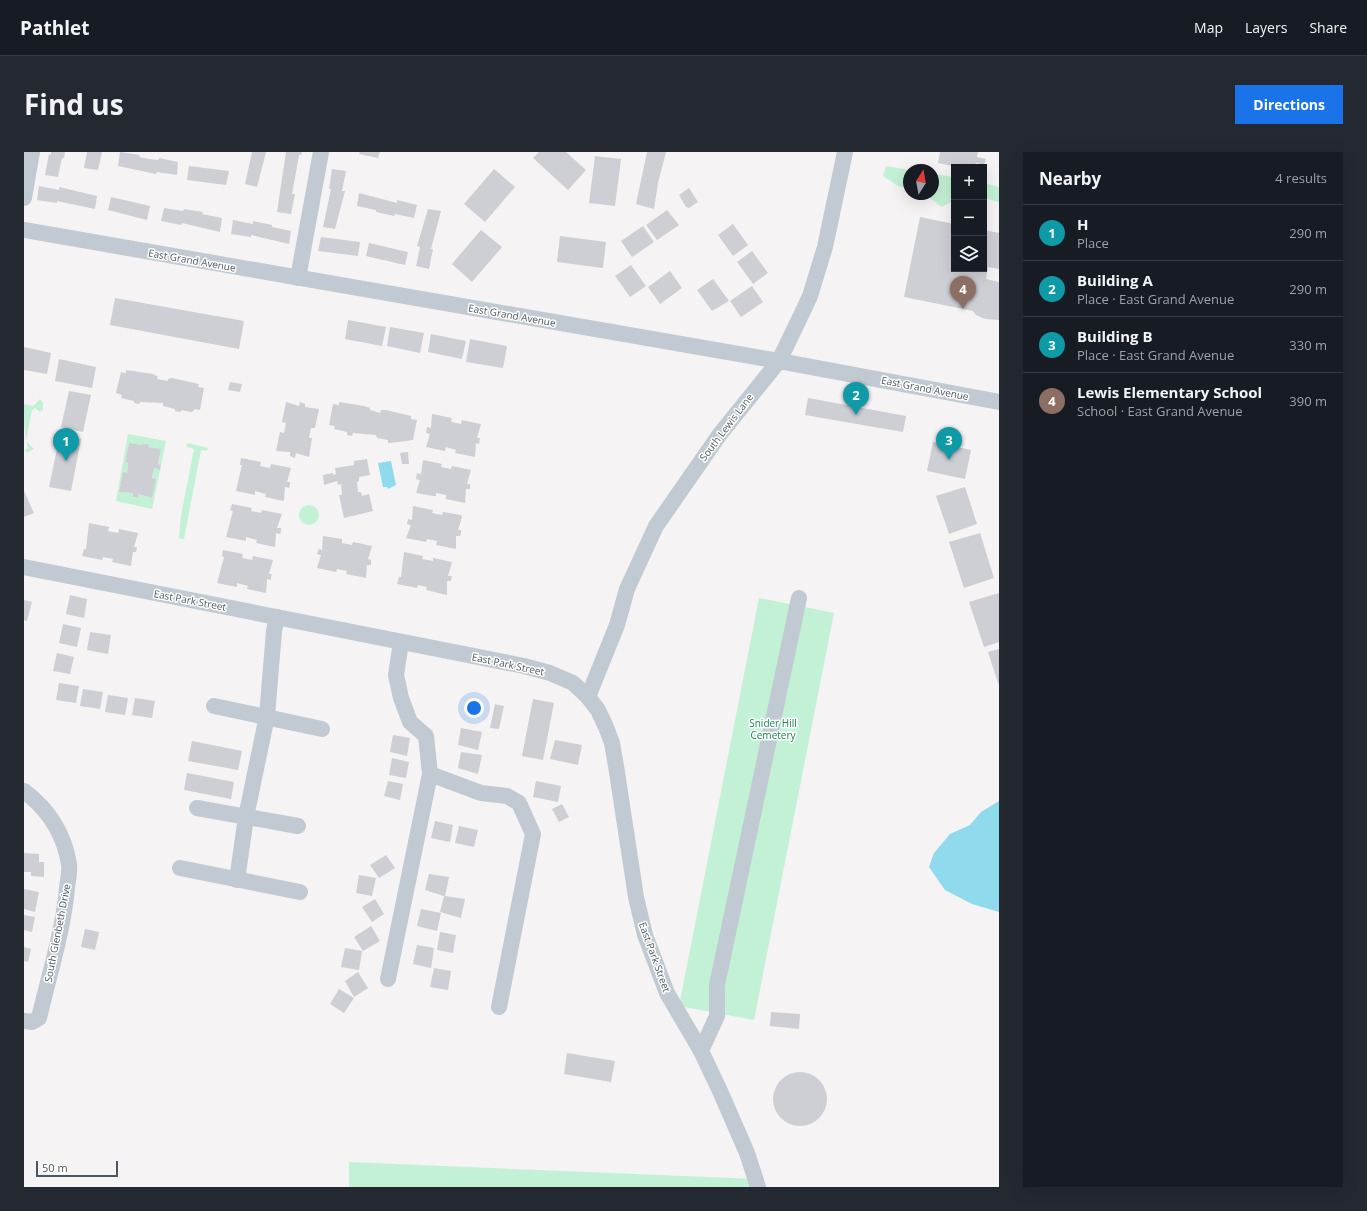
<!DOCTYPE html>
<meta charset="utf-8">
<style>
:root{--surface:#171b24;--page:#242831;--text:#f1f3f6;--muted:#9ea1a6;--line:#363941;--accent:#1a73e8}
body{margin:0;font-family:"Open Sans",sans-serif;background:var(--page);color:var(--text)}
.controls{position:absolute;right:12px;top:12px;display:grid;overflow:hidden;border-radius:0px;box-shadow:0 4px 16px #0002}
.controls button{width:36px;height:36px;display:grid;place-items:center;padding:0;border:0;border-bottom:1px solid var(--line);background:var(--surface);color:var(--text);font:20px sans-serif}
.compass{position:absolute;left:879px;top:12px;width:36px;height:36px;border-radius:50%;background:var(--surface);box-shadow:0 4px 16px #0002;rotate:11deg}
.scale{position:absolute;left:12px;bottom:10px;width:82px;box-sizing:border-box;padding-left:4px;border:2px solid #4a5661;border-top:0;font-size:11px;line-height:14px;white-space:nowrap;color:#4a5661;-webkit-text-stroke:3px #fff;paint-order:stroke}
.you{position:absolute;left:450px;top:556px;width:14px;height:14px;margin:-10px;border:3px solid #fff;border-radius:50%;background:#1a73e8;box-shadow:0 0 0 6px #1a73e833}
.badge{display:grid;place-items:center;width:26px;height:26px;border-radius:50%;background:var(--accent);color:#fff;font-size:13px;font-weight:700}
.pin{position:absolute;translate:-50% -33px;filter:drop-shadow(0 1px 2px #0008)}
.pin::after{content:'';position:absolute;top:21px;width:14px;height:12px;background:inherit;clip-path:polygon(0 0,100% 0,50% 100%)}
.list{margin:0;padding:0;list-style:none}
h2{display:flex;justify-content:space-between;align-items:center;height:52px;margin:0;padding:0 16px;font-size:17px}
h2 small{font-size:13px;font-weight:400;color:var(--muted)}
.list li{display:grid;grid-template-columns:26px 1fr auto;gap:12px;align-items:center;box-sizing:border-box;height:56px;padding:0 16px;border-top:1px solid var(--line)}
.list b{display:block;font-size:15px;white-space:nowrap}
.list p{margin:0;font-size:13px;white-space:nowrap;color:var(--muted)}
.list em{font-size:13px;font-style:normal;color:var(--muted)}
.icon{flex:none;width:22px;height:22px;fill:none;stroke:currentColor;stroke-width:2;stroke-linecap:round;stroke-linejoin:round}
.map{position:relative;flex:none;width:975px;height:1035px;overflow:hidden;border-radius:0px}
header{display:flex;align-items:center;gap:24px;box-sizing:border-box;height:56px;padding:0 20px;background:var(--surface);border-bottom:1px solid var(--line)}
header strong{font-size:19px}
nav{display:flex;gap:22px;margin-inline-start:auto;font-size:14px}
.intro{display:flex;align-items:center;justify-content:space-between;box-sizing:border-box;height:96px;padding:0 24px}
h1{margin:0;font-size:28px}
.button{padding:10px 18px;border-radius:0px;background:var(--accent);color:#fff;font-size:14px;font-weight:700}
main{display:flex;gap:24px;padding:0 24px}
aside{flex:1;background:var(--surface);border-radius:0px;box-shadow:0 4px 16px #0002}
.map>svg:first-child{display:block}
</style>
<header>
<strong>Pathlet</strong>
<nav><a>Map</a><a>Layers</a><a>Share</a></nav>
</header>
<div class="intro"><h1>Find us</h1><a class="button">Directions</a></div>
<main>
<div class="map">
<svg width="975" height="1035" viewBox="0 0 975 1035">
<rect width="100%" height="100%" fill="#f5f3f3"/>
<g fill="#c3f1d5" fill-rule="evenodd">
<polygon points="862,14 885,18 885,37 874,34 859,24"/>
<polygon points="909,22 930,25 930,48 918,55 900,42 909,42"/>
<polygon points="960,31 975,35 975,50 960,46"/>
<path d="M16 247 19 251V258L16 260 11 256 8 258 2 289 10 297 3 301 1 298 4 296C0 282 0 268 0 252L9 254Z"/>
<path d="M104 282 142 289 128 357 92 349ZM105 291 119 293V291L125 292 124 295 137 298 134 312 137 313 136 317 130 316 128 326 131 327 128 346 114 342V346L109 345V341L95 340 99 321H103L104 311 101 310Z"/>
<polygon points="164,291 184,296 183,299 177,298 160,387 155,386 157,364 170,297 163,295 162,293"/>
<circle cx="285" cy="363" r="10"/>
<polygon points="735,446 810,461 730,868 655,854"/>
<polygon points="325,1010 733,1027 734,1035 325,1035"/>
</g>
<g fill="#90daee">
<polygon points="367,309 372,333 364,337 363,335 359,335 354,311"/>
<polygon points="975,649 975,760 948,752 921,738 905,715 910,701 926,682 946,673 957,660"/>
</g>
<g fill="#cdcfd5">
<polygon points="27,0 41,0 40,6 38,6 34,25 21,23 25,2 27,3"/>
<polygon points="63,0 78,0 74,18 60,16"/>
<polygon points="96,0 116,3 115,5 125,7 134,8 135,6 154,10 153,23 133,20 132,22 94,14"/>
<polygon points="228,0 242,0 233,35 221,32"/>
<polygon points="262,0 278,0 277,3 275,3 268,42 271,42 267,62 253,60"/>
<polygon points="336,0 356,0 354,6 335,2"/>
<polygon points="515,0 542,0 562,18 544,38 509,6"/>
<polygon points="623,0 642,0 634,31 630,57 612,52"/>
<polygon points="916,0 954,0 953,5 962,7 960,13 952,11 951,15 933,15 914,11"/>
<polygon points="571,4 597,7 591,54 565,51"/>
<polygon points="165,14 205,19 202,33 163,28"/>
<polygon points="308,17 322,19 318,39 321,39 311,77 299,75 307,37 305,37"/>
<polygon points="470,17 491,35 461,70 440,52"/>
<polygon points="15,34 35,38 35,35 73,44 71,57 33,49 33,51 13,48"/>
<polygon points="665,36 674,50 665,56 662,55 655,43"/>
<polygon points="335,41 373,51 373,48 393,53 390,66 371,62 370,64 352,60 352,58 333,54"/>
<polygon points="87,45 126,54 123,68 84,58"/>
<polygon points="140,56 159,59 160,57 179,60 178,62 198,66 196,80 158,71 157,73 137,69"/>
<polygon points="404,57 417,59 407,97 409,97 405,117 392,114 396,95 393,94"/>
<polygon points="643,58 655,73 633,88 622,73"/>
<polygon points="896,65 930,72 930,117 960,117 960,78 975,81 975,117 964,115 962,127 975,130 975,168 961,167 952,163 949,159 880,145"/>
<polygon points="209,68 229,72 229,69 248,73 248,75 267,79 265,92 227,83 227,85 207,82"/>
<polygon points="709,72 724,93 709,104 694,83"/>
<polygon points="619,74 630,90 608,105 597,89"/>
<polygon points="457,78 478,95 448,130 428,112"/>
<polygon points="536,84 582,90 579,116 533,110"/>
<polygon points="297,85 336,90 334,104 294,99"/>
<polygon points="345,91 384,100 381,113 342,104"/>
<polygon points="728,99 744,121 729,132 713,110"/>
<polygon points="607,113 622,134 606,145 591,124"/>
<polygon points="646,119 658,136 636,152 624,135"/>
<polygon points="689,127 705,149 688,159 673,138"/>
<polygon points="728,134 739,150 717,165 706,149"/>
<polygon points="91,146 220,169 215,197 86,173"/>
<polygon points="324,168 362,175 358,194 321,187"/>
<polygon points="366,175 400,181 396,201 363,194"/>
<polygon points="407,182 442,189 438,207 404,200"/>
<polygon points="446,187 483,194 479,216 442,210"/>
<polygon points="0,195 27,201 23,222 0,218"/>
<polygon points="35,207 72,215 68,236 31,229"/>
<polygon points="102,218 129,222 134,225 133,227 144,229 144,227 148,226 175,232 174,235 180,236 176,258 171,257 168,260 157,258 157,260 151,259 151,257 139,254 139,251 116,250 115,252 110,251 110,249 97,246 98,243 92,241 97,220 102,221"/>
<polygon points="206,230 218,232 216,240 204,238"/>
<polygon points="45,239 67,243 59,280 37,275"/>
<polygon points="784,246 882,264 879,280 781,263"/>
<polygon points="262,250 275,254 276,250 281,252 281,255 295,257 291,276 287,276 285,286 288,286 285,305 272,301 271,306 266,304 266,300 252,299 256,280 260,281 262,271 258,270"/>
<polygon points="315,250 340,254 346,256 346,258 356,261 357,258 362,258 387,264 387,267 393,268 389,288 366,291 364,291 364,288 353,286 352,283 329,281 328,284 323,283 323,280 310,277 311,274 305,273 309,252 315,253"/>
<polygon points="408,262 428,266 427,270 437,272 438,268 457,272 453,286 456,286 455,292 452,291 451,305 431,301 432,298 422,295 421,299 402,295 406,282 402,281 403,275 407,276"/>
<polygon points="36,283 57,287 47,339 25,335"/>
<polygon points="909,290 947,298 941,327 903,319"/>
<polygon points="105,291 119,293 119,291 122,292 125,292 124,295 137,297 134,312 137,313 136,318 130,316 128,326 132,327 128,346 114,342 114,346 111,345 109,345 109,341 95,340 99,320 103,321 104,311 101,310"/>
<polygon points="384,300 385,312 378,312 376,301"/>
<polygon points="217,306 237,310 236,314 246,316 247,312 267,316 263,330 266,330 266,333 265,336 261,335 260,349 241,345 242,342 231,339 231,343 212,339 218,313 216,313"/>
<polygon points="343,307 346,323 335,325 335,329 333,330 334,340 337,340 338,344 345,342 349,359 320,366 315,343 318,343 317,332 314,333 313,329 300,333 299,323 309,321 309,323 312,322 311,316 330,313 330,309"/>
<polygon points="399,308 418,312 417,315 427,317 428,314 447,318 443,332 446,332 446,337 442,337 441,351 422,347 422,343 412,341 412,344 409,344 392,341 396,328 392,327 393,321 397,322"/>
<polygon points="941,335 953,372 925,382 912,344"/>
<polygon points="0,339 10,361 0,365"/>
<polygon points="208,352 228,356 227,359 237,361 238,358 258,362 253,376 257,376 257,379 256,382 252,381 251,395 232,391 233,388 222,385 222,389 202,385 209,359 206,358"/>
<polygon points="389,354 409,358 408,361 418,363 419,360 437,363 438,365 434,378 437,378 437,381 436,384 432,384 432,397 412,393 413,389 403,387 402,390 382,386 387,373 383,372 384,367 388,368"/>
<polygon points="65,371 85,375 84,379 94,381 95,377 114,381 110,395 113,395 112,400 109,400 107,414 88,410 89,407 79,405 78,408 58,404 60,397 62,397"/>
<polygon points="956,381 970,426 940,436 925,390"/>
<polygon points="299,384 318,387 318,391 328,393 329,390 348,394 344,407 347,408 347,413 343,413 342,426 322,422 323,419 313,417 312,420 293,416 297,403 293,402 295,397 298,398"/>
<polygon points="199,398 219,402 218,406 228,408 229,404 249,408 245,422 248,422 247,425 247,428 243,427 242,441 223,437 224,434 213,431 213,435 193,431 200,405 198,404"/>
<polygon points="380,400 399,404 398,407 409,409 409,406 428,410 424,424 428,424 427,429 423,429 423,443 402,438 403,435 394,433 393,436 373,432 375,425 377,425"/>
<polygon points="975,441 975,490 960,495 945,450"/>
<polygon points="46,443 63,447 60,466 42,462"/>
<polygon points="0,448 8,450 3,469 0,468"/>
<polygon points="39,472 57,476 53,495 35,491"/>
<polygon points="66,480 87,483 84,502 63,498"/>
<polygon points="975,497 975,534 964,500"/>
<polygon points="33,501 50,505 46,522 29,519"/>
<polygon points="35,531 55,534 52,551 32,548"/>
<polygon points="59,537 79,540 76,557 56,554"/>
<polygon points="84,543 104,546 101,563 81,560"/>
<polygon points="111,546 131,549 128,566 108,563"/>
<polygon points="509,547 530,551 519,608 498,604"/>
<polygon points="471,552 480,554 475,577 466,576"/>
<polygon points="437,576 458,580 454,598 434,593"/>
<polygon points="369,583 386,586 383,604 366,600"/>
<polygon points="531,588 558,593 554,613 526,607"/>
<polygon points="168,589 218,599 214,618 164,609"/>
<polygon points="437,600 458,603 454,622 434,616"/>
<polygon points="368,606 385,610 382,626 365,623"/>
<polygon points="163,621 210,630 207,647 160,638"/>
<polygon points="364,629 379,632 376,648 360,644"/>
<polygon points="512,629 537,634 534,650 509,645"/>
<polygon points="538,652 545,665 535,670 528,657"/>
<polygon points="411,669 429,673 426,690 407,686"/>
<polygon points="435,674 454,678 450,695 431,691"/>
<polygon points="0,701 15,702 15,710 20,710 20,725 7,724 7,720 0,720"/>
<polygon points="362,703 371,716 355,726 346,713"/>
<polygon points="405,722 425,725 421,744 441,747 437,766 416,760 420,744 401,738"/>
<polygon points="335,723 352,726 348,744 332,741"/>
<polygon points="0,737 15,740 11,760 0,757"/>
<polygon points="351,747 360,762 348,770 338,755"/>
<polygon points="397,757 417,761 413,779 393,774"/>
<polygon points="0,763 11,765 8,780 0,778"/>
<polygon points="347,774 356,789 339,799 330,785"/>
<polygon points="61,777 75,780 71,798 57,795"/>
<polygon points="416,780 432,783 429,801 413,798"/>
<polygon points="393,793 410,796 407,816 389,812"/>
<polygon points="0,795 7,797 4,810 0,809"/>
<polygon points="321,796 338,799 335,818 317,815"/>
<polygon points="410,816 427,819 424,838 406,835"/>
<polygon points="334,820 344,836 330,845 321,829"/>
<polygon points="315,837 330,846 320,861 306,852"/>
<polygon points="747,860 776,862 775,877 746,874"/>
<polygon points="543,901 591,909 587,930 540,922"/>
<circle cx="776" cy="947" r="27"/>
</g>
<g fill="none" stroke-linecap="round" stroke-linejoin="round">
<g stroke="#c1cad2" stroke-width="16">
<polyline points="0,46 8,0"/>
<polyline points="0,78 755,209 975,250"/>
<polyline points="274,126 297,0"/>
<polyline points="0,415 500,514 526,521 549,531 564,545 574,558 582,575 588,591 592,614 612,745 621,783 643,841 677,899 696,939 723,1001 734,1035"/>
<polyline points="564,545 593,473 603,437 632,374 696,282 755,209 780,157 786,144 801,95 821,0"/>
<polyline points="190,554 298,577"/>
<polyline points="406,622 457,641 483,644 495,651 509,682 475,855"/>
<path d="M0 639C24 657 40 682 45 712 46 719 44 728 43 736 39 780 25 823 15 866L8 870 0 869"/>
<polyline points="173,656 274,674"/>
<polyline points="156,716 276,740"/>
<polyline points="213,728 222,665 243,564 250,479 253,465"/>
<polyline points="364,827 406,622 402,584 386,570 377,546 372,523 377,490"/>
<polyline points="677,899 693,864 693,833 775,446"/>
</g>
</g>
<g text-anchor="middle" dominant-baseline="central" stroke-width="3" stroke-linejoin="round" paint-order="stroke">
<g font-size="10" fill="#4a5661" stroke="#fff">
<text transform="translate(168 108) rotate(10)">East Grand Avenue</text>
<text transform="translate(488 163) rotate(10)">East Grand Avenue</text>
<text transform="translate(901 236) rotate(11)">East Grand Avenue</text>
<text transform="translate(702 275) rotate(-53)">South Lewis Lane</text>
<text transform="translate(166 448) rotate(11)">East Park Street</text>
<text transform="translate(484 512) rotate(12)">East Park Street</text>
<text transform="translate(33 781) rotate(-79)">South Glenbeth Drive</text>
<text transform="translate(631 805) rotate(70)">East Park Street</text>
</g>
<g font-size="10" fill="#17864f" stroke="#fff">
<text x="749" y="571">Snider Hill<tspan x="749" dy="12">Cemetery</tspan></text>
</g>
</g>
</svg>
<div class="controls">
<button>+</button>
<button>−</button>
<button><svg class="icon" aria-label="layers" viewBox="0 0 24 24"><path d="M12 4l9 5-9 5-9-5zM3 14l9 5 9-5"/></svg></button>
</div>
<svg class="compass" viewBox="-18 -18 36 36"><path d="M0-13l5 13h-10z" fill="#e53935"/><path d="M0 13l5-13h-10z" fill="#9ea1a6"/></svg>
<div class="scale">50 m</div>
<div class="you"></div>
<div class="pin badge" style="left:42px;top:309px;background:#0f9aa8">1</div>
<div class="pin badge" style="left:832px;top:263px;background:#0f9aa8">2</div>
<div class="pin badge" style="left:925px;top:308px;background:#0f9aa8">3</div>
<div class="pin badge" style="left:939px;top:157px;background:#8d6e63">4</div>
</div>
<aside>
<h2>Nearby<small>4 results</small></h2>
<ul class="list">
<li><span class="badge" style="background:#0f9aa8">1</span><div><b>H</b><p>Place</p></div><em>290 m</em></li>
<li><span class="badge" style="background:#0f9aa8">2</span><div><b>Building A</b><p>Place · East Grand Avenue</p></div><em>290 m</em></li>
<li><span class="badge" style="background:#0f9aa8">3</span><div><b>Building B</b><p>Place · East Grand Avenue</p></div><em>330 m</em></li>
<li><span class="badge" style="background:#8d6e63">4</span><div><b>Lewis Elementary School</b><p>School · East Grand Avenue</p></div><em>390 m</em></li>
</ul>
</aside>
</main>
